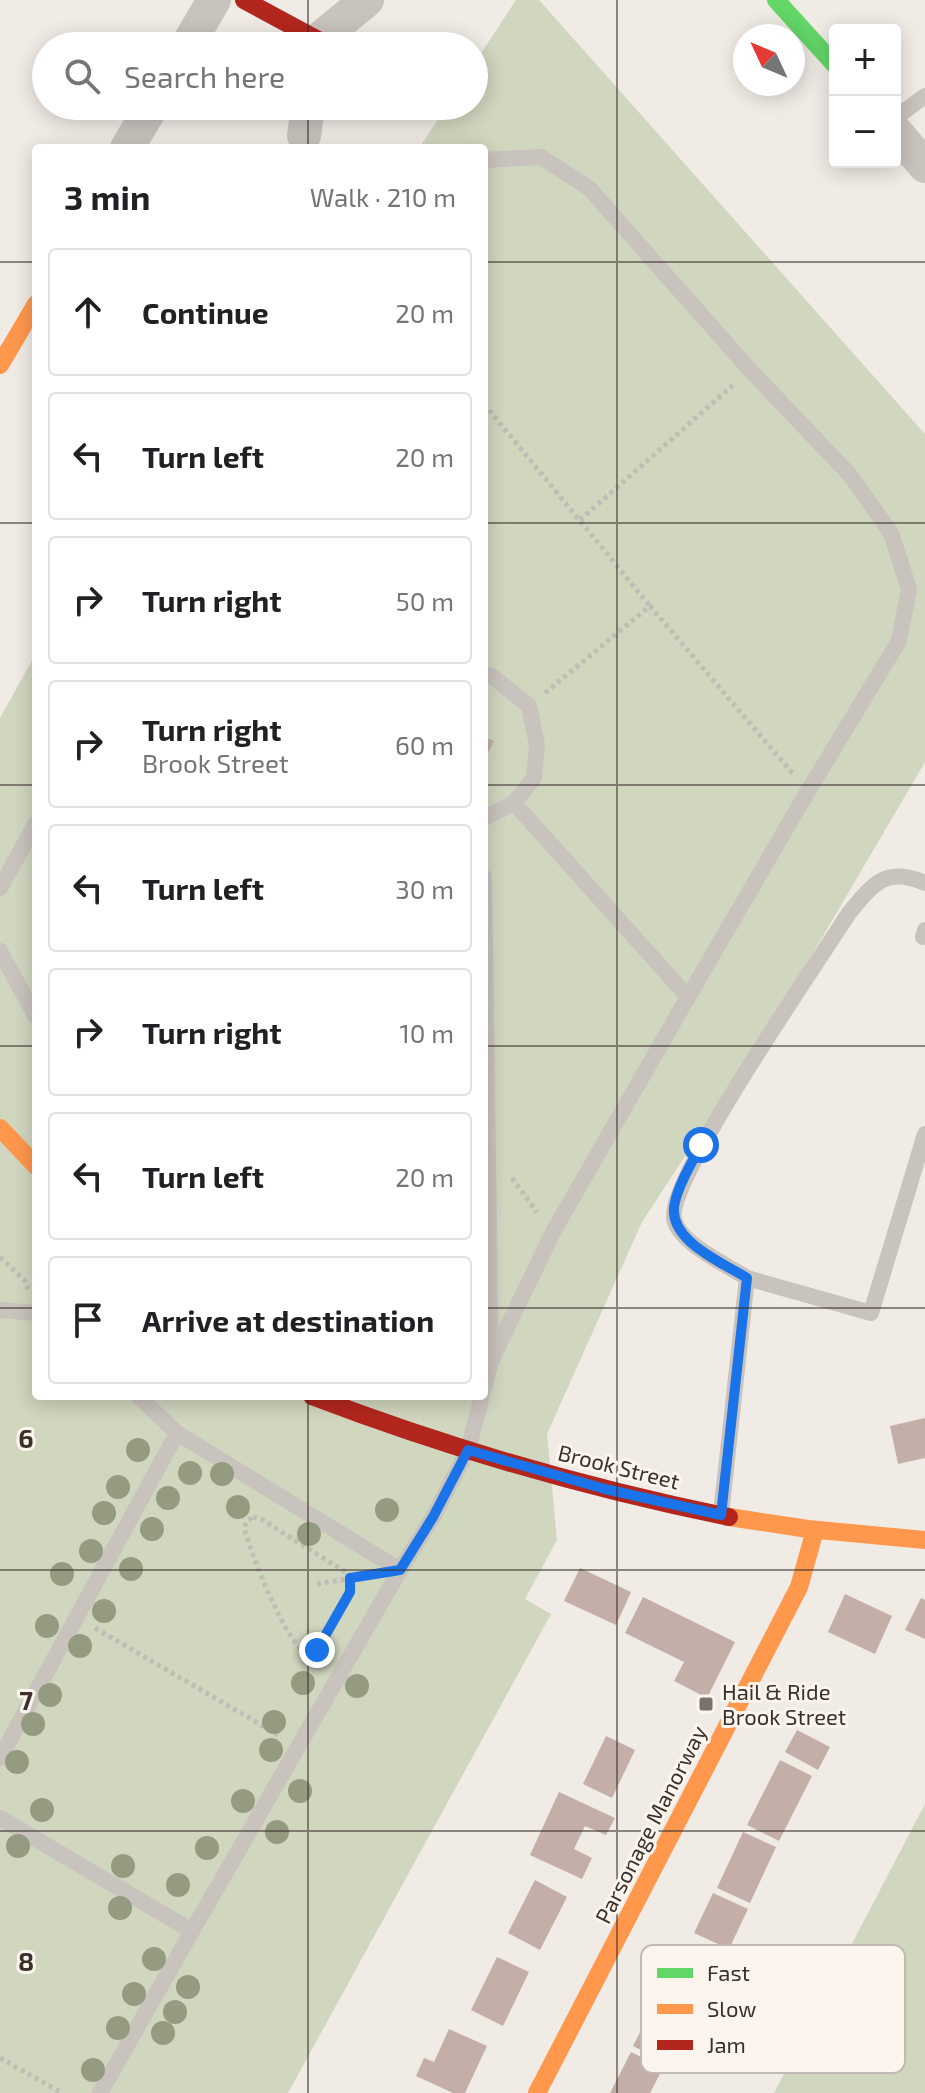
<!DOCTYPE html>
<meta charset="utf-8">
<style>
:root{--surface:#fff;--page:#f2f2f2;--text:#202124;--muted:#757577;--line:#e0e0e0}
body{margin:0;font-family:"Exo 2",sans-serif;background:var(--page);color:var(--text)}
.controls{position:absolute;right:24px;top:24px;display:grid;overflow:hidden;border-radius:8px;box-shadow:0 4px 20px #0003}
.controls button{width:72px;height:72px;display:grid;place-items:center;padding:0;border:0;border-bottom:2px solid var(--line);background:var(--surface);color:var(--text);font:40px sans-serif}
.compass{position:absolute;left:733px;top:24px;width:72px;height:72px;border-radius:50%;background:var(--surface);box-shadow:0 4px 20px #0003;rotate:314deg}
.stop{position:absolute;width:24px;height:24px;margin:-18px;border:6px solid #1a73e8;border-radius:50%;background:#fff}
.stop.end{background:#1a73e8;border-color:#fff;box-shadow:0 2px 8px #0008}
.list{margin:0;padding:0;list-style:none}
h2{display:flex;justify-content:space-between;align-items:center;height:104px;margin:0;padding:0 32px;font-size:34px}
h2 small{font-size:26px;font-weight:400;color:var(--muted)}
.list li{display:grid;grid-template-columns:52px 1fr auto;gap:24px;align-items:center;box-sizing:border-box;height:128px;margin:0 16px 16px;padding:0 16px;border:2px solid var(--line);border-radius:8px}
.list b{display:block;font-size:30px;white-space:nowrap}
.list p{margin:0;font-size:26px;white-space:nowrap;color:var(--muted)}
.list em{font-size:26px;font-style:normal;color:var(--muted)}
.icon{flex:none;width:44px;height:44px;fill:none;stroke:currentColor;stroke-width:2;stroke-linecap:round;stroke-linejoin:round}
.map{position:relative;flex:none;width:925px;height:2093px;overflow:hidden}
.search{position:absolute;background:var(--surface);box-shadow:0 4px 20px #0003;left:32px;top:32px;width:456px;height:88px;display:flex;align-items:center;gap:20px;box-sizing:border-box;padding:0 28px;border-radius:44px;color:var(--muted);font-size:30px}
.panel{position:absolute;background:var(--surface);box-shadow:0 4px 20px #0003;left:32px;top:144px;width:456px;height:1256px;border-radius:8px}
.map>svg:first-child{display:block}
</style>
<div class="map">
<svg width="925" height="2093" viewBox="0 0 925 2093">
<rect width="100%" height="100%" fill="#f0ebe5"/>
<g fill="#d1d6bf">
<polygon points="516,0 539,0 925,434 925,762 772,1023 642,1222 547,1434 557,1540 525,1599 551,1614 288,2093 0,2093 0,718 36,653 36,1396 484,1396 484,148 419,148 447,106 474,106 474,64"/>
<polygon points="925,1804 925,2093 774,2093"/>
</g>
<g fill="#c3afa7">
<polygon points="484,737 494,741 484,761"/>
<polygon points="925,1418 925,1458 898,1464 890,1426"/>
<polygon points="580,1568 631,1592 616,1625 564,1601"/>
<polygon points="845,1594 892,1616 875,1654 828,1632"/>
<polygon points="643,1597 735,1642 707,1698 674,1681 684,1662 625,1633"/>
<polygon points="921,1598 925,1600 925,1639 905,1630"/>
<polygon points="797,1730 830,1747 818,1770 785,1752"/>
<polygon points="606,1736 635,1750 612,1798 583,1784"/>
<polygon points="780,1760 812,1776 779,1841 747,1825"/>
<polygon points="559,1792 615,1818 606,1835 585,1826 574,1849 592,1858 582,1879 530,1855"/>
<polygon points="743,1832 776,1847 750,1903 717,1888"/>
<polygon points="535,1880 567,1897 540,1950 508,1933"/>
<polygon points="713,1893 748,1909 729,1949 694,1933"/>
<polygon points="497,1957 529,1972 503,2026 471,2010"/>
<polygon points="653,2007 689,2026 669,2064 633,2046"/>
<polygon points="449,2029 487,2046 465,2093 453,2093 416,2076 424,2058 434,2062"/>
<polygon points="631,2052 663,2068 650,2093 610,2093"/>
</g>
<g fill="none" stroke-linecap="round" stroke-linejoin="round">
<g stroke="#c2bbb6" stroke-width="5" stroke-dasharray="4 4" stroke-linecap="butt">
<polyline points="484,404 650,606"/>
<polyline points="580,520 733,385"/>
<polyline points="545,693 650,606 794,775"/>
<polyline points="512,1178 537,1212"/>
<polyline points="0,1257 25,1281 28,1289"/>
<path d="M253 1517 261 1519 347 1573C358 1592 327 1632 317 1650L309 1656C285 1643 252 1556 244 1528L247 1521Z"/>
<polyline points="317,1584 364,1576"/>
<polyline points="95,1628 280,1736"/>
<polyline points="0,2058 62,2093"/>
</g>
<g stroke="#c9c3be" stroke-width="16">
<polyline points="895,118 925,96"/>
<polyline points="484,160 541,157 589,188 750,370 850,475 891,533 909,589 899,641 808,791 688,997"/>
<polyline points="484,675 492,676 529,706 537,745 534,778 514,803 688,997 553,1232 491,1361 484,1357"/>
<polyline points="484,818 514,803"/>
<polyline points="484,877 491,1361 484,1389"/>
<polyline points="0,888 36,823"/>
<polyline points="923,937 925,930"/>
<polyline points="0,951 36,1017"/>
<path d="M747 1278C727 1265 677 1242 674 1218 668 1178 820 959 849 913 874 883 886 866 925 883"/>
<polyline points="0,1310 36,1313"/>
<polyline points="177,1433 400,1570 433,1517 468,1450 482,1396"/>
<polyline points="721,1514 747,1278 871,1313 925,1134"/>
<polyline points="0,1758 177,1433 138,1396"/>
<polyline points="0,1818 192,1931 400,1570"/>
<polyline points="100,2093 192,1931"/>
</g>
<g stroke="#c9c3be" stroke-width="34">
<polyline points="318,40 367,0"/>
<polyline points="187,46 214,0"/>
<polyline points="895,131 925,166"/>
<polyline points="304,136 308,106"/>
<polyline points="127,148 152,106"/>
</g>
<polyline stroke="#63d668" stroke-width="18" points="776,0 835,65"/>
<g stroke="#ff974d" stroke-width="18">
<polyline points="0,365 36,304"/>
<polyline points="0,1128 36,1166"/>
<polyline points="729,1517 808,1529 925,1540"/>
<polyline points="537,2093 799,1587 815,1530"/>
</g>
<g stroke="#b3261e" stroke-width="18">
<polyline points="244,0 318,40 317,46"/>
<path d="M312 1396C448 1448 586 1488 729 1517"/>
</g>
</g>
<g fill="#959b80">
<circle cx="138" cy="1450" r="12"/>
<circle cx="190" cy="1473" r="12"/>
<circle cx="222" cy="1474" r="12"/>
<circle cx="118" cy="1487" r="12"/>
<circle cx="168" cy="1498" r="12"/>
<circle cx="238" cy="1507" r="12"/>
<circle cx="387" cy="1510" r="12"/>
<circle cx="104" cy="1513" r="12"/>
<circle cx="152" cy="1529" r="12"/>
<circle cx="309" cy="1534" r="12"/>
<circle cx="91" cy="1551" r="12"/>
<circle cx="131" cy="1569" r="12"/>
<circle cx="62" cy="1574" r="12"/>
<circle cx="104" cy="1611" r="12"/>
<circle cx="47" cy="1626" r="12"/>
<circle cx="80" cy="1646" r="12"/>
<circle cx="303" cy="1683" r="12"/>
<circle cx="357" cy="1686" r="12"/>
<circle cx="50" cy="1695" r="12"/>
<circle cx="274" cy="1722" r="12"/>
<circle cx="33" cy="1724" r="12"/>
<circle cx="271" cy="1750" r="12"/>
<circle cx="17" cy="1762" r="12"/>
<circle cx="300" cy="1791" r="12"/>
<circle cx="243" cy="1801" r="12"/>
<circle cx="42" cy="1810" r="12"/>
<circle cx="277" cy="1832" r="12"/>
<circle cx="18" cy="1846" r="12"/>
<circle cx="207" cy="1848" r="12"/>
<circle cx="123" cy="1866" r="12"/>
<circle cx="178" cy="1885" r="12"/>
<circle cx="120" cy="1908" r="12"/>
<circle cx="154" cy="1959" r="12"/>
<circle cx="188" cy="1987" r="12"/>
<circle cx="134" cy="1994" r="12"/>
<circle cx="175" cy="2012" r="12"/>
<circle cx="118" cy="2028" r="12"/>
<circle cx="163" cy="2033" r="12"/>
<circle cx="93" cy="2070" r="12"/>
</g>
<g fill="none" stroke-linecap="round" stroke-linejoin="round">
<path stroke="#1a73e8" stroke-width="10" d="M317 1650 350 1592V1578L400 1570 433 1517 468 1450 605 1489 721 1515 747 1278C721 1262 665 1239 675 1202 679 1183 692 1163 701 1145"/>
</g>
<path fill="none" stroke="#3b302b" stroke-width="2" stroke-opacity="0.55" d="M308 0V46M617 0V2093M308 106V148M0 262H36M484 262H925M0 523H36M484 523H925M0 785H36M484 785H925M0 1046H36M484 1046H925M0 1308H36M484 1308H925M308 1396V2093M0 1570H925M0 1831H925"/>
<rect fill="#7a716c" stroke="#fbf5ee" stroke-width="3" x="698" y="1696" width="16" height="16" rx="4"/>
<g text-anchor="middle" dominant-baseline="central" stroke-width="6" stroke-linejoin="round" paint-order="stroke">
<g font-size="22" fill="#3b302b" stroke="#fbf5ee">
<text transform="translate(619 1466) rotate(14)">Brook Street</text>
<text transform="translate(650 1824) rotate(-63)">Parsonage Manorway</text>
</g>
<g font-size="22" fill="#3b302b" stroke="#fbf5ee" text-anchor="start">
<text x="722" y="1691">Hail &amp; Ride<tspan x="722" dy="25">Brook Street</tspan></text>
</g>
</g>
<rect x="641" y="1945" width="264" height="128" rx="12" fill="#fbf5ee" stroke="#c1bab4" stroke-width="2"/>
<rect x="657" y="1968" width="36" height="10" fill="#63d668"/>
<rect x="657" y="2004" width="36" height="10" fill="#ff974d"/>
<rect x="657" y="2040" width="36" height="10" fill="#b3261e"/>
<g font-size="22" fill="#3b302b">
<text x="707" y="1981">Fast</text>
<text x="707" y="2017">Slow</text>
<text x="707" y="2053">Jam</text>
</g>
<g font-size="26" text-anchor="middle" font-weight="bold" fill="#3b302b" stroke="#fbf5ee" stroke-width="6" stroke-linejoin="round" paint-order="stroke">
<text x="26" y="1448">6</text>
<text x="26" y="1710">7</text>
<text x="26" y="1971">8</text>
</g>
</svg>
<div class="controls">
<button>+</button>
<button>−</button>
</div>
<svg class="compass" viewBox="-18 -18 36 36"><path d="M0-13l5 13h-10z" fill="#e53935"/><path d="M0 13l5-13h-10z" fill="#757577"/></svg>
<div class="stop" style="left:701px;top:1145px"></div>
<div class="stop end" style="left:317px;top:1650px"></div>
<div class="search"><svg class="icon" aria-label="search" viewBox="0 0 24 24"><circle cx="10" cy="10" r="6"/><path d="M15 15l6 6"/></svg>Search here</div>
<section class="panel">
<h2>3 min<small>Walk · 210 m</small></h2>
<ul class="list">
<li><svg class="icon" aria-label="ahead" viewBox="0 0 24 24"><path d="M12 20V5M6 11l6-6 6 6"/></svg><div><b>Continue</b></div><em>20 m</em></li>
<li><svg class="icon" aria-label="left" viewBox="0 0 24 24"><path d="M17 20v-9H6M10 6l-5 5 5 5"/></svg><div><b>Turn left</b></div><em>20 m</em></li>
<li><svg class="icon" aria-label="right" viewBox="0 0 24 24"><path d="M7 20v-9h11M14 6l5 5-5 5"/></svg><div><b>Turn right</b></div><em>50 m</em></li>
<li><svg class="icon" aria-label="right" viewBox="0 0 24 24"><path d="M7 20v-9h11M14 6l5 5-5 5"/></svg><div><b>Turn right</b><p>Brook Street</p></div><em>60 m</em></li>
<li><svg class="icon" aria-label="left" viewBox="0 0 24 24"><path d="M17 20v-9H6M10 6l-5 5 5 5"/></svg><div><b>Turn left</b></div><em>30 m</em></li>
<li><svg class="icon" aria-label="right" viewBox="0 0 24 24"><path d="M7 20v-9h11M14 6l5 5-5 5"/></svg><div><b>Turn right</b></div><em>10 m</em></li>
<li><svg class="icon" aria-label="left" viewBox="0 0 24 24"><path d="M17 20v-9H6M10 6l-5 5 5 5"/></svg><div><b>Turn left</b></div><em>20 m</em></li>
<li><svg class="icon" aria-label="arrive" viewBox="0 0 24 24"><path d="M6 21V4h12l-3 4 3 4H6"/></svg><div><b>Arrive at destination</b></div></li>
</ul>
</section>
</div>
